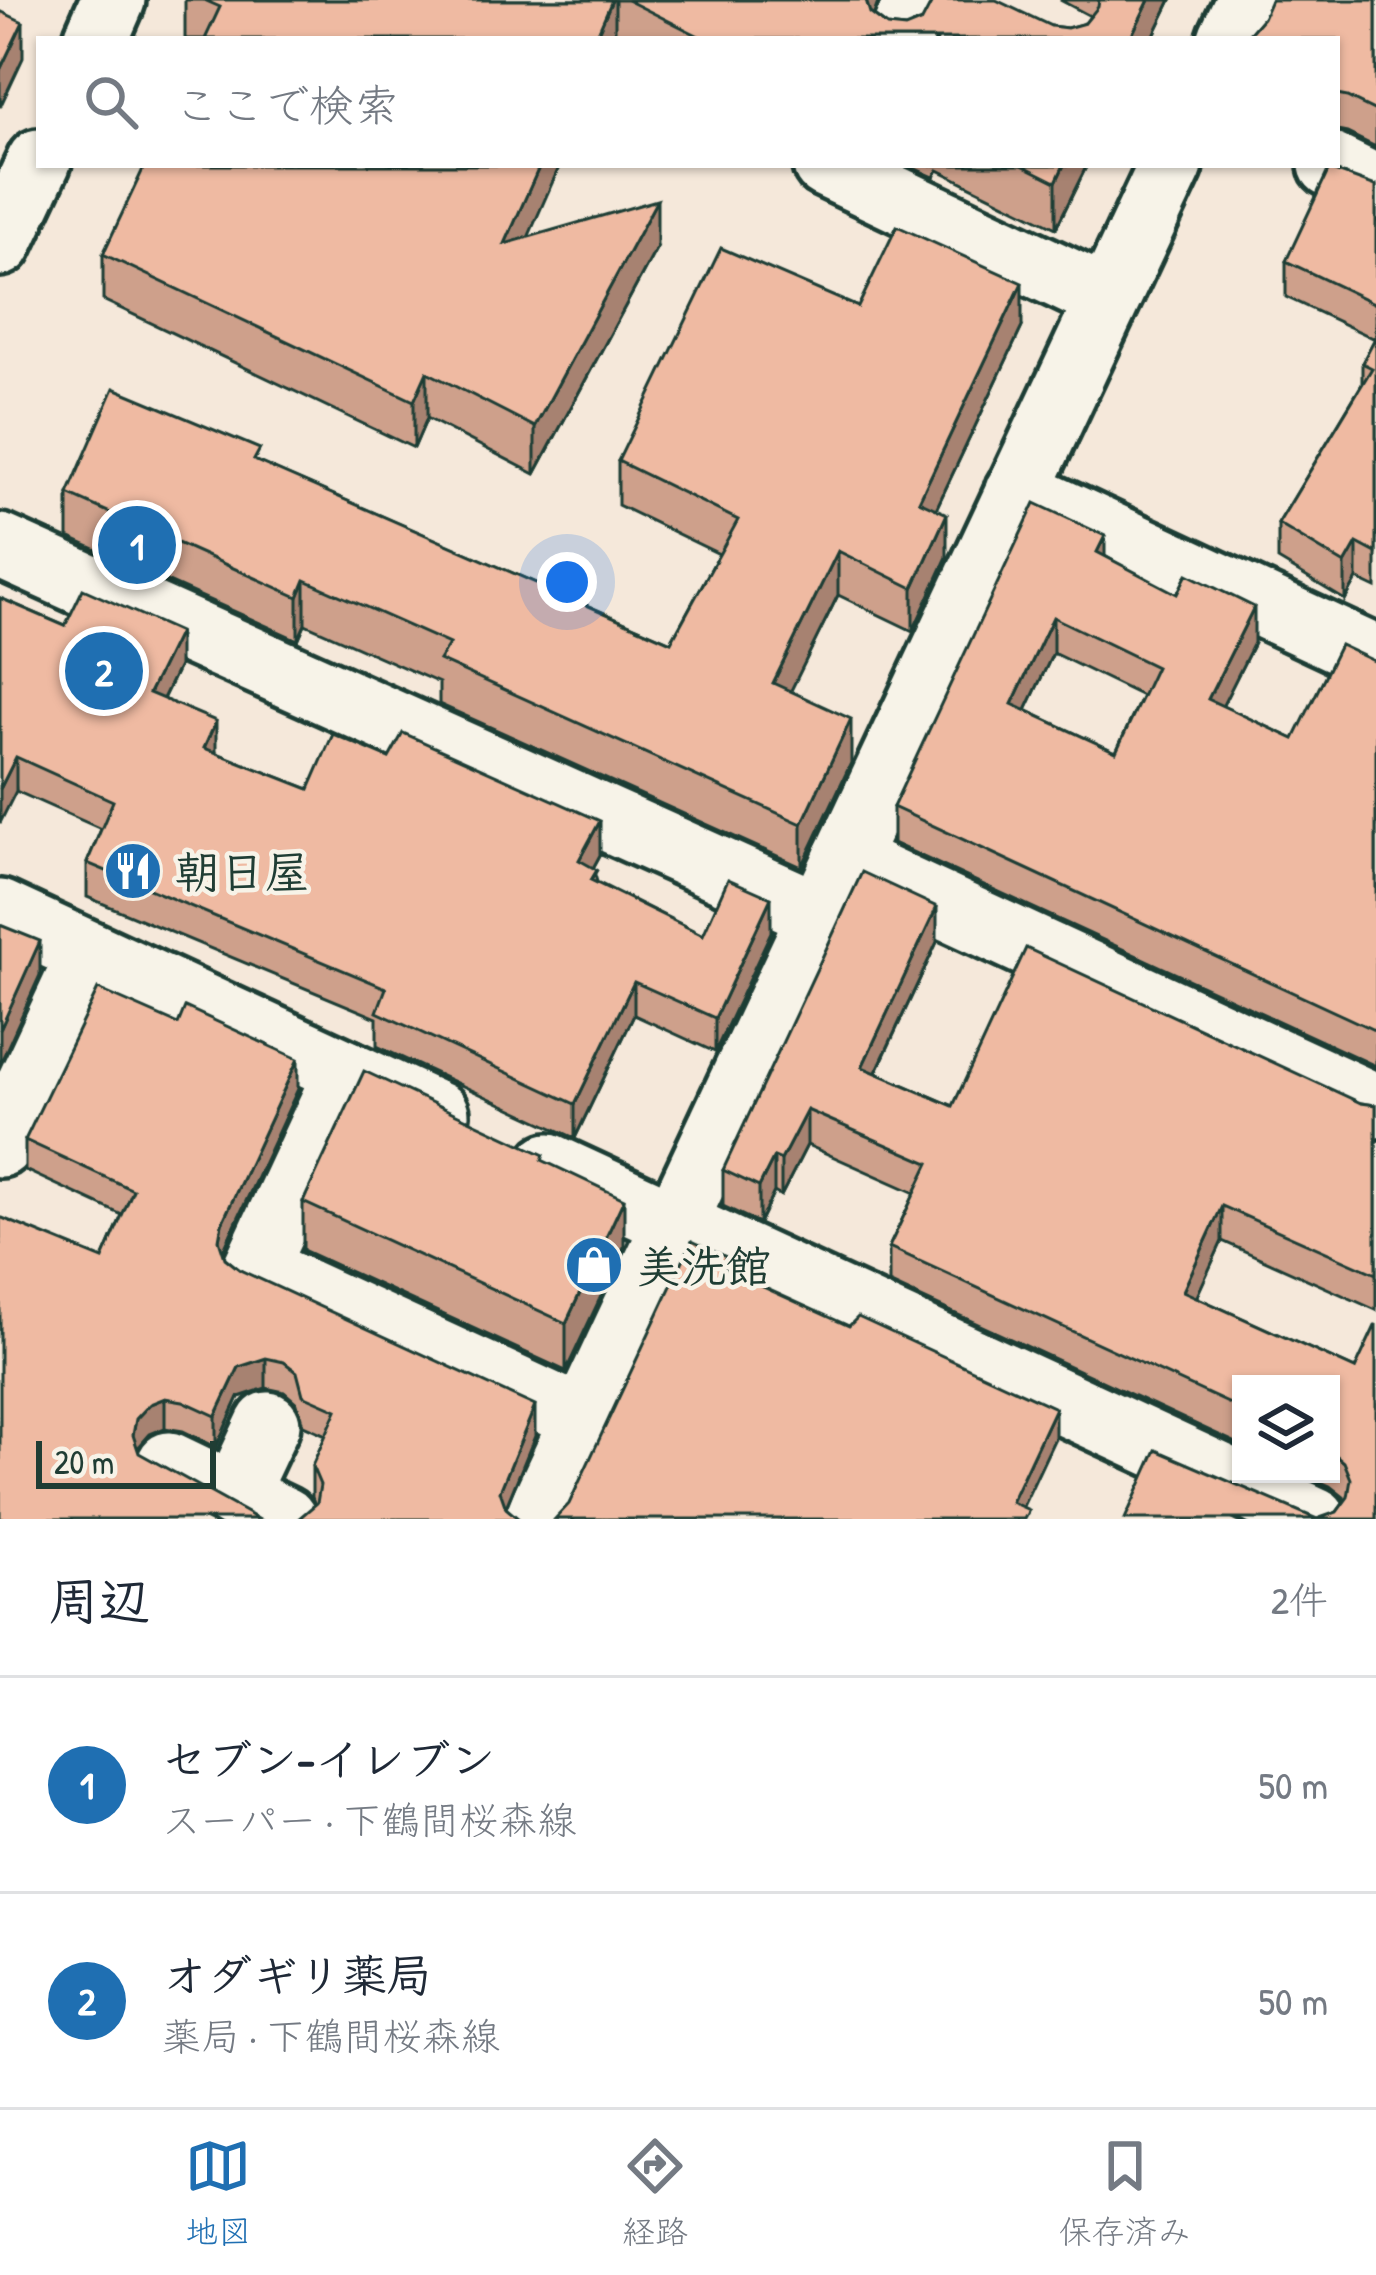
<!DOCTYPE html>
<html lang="ja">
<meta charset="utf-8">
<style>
:root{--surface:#fff;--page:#f2f2f3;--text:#1f2937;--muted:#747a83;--line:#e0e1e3;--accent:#1f6fb2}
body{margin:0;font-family:"Patrick Hand","Klee One",sans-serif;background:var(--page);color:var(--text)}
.controls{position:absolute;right:36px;bottom:36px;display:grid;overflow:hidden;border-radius:0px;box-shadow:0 3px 9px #0004}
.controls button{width:108px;height:108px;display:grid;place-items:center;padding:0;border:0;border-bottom:3px solid var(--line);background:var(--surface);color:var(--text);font:60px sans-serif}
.scale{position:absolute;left:36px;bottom:30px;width:180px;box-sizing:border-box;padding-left:12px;border:6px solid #1f3d34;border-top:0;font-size:33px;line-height:42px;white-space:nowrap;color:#1f3d34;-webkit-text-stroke:9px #f7f3e8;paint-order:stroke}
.you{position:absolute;left:567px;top:582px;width:42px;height:42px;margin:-30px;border:9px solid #fff;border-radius:50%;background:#1a73e8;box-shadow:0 0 0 18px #1a73e833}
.badge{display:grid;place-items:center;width:78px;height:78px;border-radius:50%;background:var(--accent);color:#fff;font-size:39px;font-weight:700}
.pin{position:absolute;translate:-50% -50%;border:6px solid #fff;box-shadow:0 3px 12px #0006}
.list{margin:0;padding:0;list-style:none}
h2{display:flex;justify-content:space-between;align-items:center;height:156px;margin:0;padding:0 48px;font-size:51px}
h2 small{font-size:39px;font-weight:400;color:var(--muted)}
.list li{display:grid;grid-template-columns:78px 1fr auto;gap:36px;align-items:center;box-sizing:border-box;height:216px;padding:0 48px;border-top:3px solid var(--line)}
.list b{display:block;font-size:45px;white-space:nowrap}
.list p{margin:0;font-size:39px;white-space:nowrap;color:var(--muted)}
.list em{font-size:39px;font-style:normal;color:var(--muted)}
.icon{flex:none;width:66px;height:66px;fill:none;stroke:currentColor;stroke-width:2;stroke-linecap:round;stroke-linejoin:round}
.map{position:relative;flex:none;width:1376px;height:1519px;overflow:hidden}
.search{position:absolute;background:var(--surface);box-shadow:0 3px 9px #0004;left:36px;right:36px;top:36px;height:132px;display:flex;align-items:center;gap:30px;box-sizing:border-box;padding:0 42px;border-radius:0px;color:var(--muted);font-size:45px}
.sheet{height:588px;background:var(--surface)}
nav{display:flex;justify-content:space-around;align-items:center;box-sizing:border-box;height:168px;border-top:3px solid var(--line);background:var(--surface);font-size:33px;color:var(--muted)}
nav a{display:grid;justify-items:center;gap:6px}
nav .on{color:var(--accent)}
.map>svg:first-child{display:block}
</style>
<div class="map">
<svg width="1376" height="1519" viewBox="0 0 1376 1519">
<rect width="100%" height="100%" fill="#f5e8da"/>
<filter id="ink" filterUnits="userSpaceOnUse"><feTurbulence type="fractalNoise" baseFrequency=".00833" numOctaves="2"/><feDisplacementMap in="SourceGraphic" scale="24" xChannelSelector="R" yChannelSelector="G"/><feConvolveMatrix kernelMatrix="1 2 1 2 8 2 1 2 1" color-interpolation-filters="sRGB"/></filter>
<g filter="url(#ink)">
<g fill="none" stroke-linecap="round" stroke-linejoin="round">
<g stroke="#1f3d34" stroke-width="72">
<g id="minor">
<polyline points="96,39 113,0"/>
<polyline points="900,39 917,0"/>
<polyline points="1230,39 1248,0"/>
<polyline points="825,165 1107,299"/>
<polyline points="1331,165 1376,187"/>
<polyline points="0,244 39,161"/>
<polyline points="1017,491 1376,658"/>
<polyline points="0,546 819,914"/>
<polyline points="845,860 1376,1106"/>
<polyline points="0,912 437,1114"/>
<polyline points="346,1072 255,1268 583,1419"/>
<polyline points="0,1145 89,954"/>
<polyline points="549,1165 1315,1519"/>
<polyline points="169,1464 284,1519"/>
<polyline points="234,1496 268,1424"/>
<polyline points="536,1519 1171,165"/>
</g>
</g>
<use href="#minor" stroke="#f7f3e8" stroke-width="63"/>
</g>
<g fill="#cea08b" stroke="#1f3d34" stroke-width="3" fill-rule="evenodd">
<polygon points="185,0 879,0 874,16 887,26 905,28 1051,26 1067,28 1085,23 1090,16 1060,0 1171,0 1152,39 187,39 185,38"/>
<polygon points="1376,0 1376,147 1347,133 1337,131 1337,39 1250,33 1263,18"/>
<polygon points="907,165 1087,165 1056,228 938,170 934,177"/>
<polygon points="1376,186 1376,588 1357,579 1345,600 1278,560 1278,524 1362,384 1362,363 1375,339 1286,297 1286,261"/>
<polygon points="528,237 657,247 535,474 427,418 414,448 103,300 103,254"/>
<polygon points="858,307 1022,327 936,509 947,557 913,631 838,595 790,691 851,763 802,867 439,704 439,683 305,624 298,640 68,537 68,494 260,463 671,642 719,554 618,505 618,461"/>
<path d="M1105 556 1254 643 1222 706 1294 739 1376 662V1066L893 843V807ZM1053 653 1142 696 1116 752 1026 710Z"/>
<polygon points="0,598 65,626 179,666 163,699 216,753 309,789 600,855 593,868 597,882 703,935 771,932 715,1052 634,1015 575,1138 377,1046 377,1018 87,897 87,863 101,829 16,791"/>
<polygon points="937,942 876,1073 953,1106 1361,1103 1376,1105 1376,1310 1222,1241 1196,1297 1355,1369 1376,1519 1337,1512 1345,1501 1344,1497 1330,1486 1303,1474 1331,1474 1331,1384 1241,1384 1241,1445 889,1283 889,1247 915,1193 807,1145 781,1196 774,1192 759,1223 723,1206 723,1170"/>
<polygon points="298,1089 223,1251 225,1258 240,1270 535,1436 506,1508 315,1505 312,1497 312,1466 326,1435 303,1425 297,1403 284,1392 266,1388 239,1397 216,1447 183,1431 165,1428 150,1434 0,1519 103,1259 122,1215 25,1170 25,1140"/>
<polygon points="303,1202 624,1247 566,1371 303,1250"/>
</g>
<g fill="#a78271" stroke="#1f3d34" stroke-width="3">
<polygon points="612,0 615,0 615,39 595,39"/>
<polygon points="864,0 879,0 865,39"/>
<polygon points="1149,0 1171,0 1152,39 1130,39"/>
<polygon points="23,22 23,58 0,107 0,70"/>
<polygon points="540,165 560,165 505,290 505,244"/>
<polygon points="1064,165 1087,165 1056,228 1056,182"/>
<polygon points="657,200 657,247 535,474 535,427"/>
<polygon points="1022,283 1022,327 919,545 919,501"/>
<polygon points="427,372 427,418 414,448 414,401"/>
<polygon points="947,514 947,557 913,631 913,588"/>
<polygon points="1105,536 1105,572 1097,552"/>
<polygon points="1357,543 1357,579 1345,600 1345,564"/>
<polygon points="838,551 838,595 773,727 773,683"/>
<polygon points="305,580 305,624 298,640 298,597"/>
<polygon points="1254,607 1254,643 1208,735 1208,699"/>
<polygon points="1053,617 1053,653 1012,740 1012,704"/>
<polygon points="179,632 179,666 149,727 149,693"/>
<polygon points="851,719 851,763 802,867 802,824"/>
<polygon points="216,721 216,755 204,748"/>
<polygon points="16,757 16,791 0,823 0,789"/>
<polygon points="600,821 600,855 579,894 579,860"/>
<polygon points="771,898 771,932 715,1052 715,1018"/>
<polygon points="937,907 937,942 862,1102 862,1067"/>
<polygon points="40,941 40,975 0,1064 0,1030"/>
<polygon points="634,982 634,1015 575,1138 575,1104"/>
<polygon points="298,1059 298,1089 222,1253 219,1240 222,1223"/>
<polygon points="807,1110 807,1145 781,1196 781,1160"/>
<polygon points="774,1157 774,1192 759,1223 759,1187"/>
<polygon points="624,1199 624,1247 566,1371 566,1323"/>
<polygon points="1222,1206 1222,1241 1183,1327 1183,1291"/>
<polygon points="266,1358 266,1388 239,1397 216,1447 216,1416 239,1367"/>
<polygon points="165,1398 165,1428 150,1434 136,1450 133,1435 136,1419 150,1404"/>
<polygon points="535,1406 535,1436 501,1519 500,1491"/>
<polygon points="1055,1408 1055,1438 1017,1519 1011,1502"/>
</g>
<g fill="#efbaa2" stroke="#1f3d34" stroke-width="3" fill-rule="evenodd">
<polygon points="204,0 612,0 595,39 205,39 220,7"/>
<polygon points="627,0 866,0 870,13 887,26 905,28 922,21 933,0 996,0 1051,26 1067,28 1085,23 1098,7 1099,0 1149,0 1130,39 705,39"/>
<polygon points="1271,0 1376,0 1376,111 1347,97 1337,95 1337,39 1232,39 1250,33 1263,18"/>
<polygon points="0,11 23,22 0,70"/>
<polygon points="145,165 540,165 505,244 657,200 535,427 427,372 414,401 103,254"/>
<polygon points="1022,165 1064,165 1056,182"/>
<polygon points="1329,169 1376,186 1376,304 1286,261"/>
<polygon points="897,226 1022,283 919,501 947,514 913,588 838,551 773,683 851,719 802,824 439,660 449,644 305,580 298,597 68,494 114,388 260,449 254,460 671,642 738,520 618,461 721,248 858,307"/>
<polygon points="1376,336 1376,553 1357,543 1345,564 1278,524 1372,368 1362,363"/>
<path d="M1035 503 1105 536 1097 552 1177 594 1187 574 1254 607 1208 699 1294 739 1340 645 1376 662V1031L893 807ZM1053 617 1156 667 1116 752 1012 704Z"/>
<polygon points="83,589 179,632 149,693 216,721 204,748 309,789 333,734 389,758 403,733 600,821 579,860 597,870 591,880 703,935 728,879 771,898 715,1018 634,982 575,1104 377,1012 386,988 87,863 113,801 16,757 0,789 0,598 65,626"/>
<polygon points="862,872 937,907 862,1067 953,1106 1026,948 1361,1103 1376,1105 1376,1274 1222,1206 1183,1291 1355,1369 1376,1324 1376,1519 1317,1519 1337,1512 1348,1497 1351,1479 1344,1462 1331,1451 1331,1384 1241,1384 1241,1409 889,1247 929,1163 807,1110 781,1160 774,1157 759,1187 723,1170"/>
<polygon points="0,925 40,941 0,1030"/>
<polygon points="98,989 178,1024 185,1007 298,1059 222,1223 219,1240 225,1258 240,1270 535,1406 500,1491 506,1508 519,1519 298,1519 317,1503 320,1485 312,1466 337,1410 303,1395 297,1372 284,1362 266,1358 239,1367 216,1416 183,1401 165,1398 150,1404 136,1419 133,1435 139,1453 258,1519 0,1519 0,1217 103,1259 133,1190 25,1140"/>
<polygon points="364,1071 544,1155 542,1160 624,1199 566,1323 303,1202"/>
<polygon points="692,1241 726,1257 721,1266 763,1287 849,1326 858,1317 1055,1408 1011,1502 1029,1510 1024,1519 555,1519 569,1504"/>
<polygon points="1156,1450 1317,1519 1125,1519"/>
</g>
</g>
<defs>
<g id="restaurant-disc" transform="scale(3)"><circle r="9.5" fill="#1f6fb2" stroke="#f7f3e8"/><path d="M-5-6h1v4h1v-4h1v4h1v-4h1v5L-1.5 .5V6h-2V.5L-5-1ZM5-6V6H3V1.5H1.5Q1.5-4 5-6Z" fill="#fff"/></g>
<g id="shop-disc" transform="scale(3)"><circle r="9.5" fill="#1f6fb2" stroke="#f7f3e8"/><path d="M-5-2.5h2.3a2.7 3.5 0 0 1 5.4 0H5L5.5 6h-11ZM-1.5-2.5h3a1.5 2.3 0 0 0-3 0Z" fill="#fff"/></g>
</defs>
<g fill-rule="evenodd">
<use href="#restaurant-disc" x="133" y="871"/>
<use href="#shop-disc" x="594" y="1265"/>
</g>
<g text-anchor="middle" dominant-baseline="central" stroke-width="9" stroke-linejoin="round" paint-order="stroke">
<g font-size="45" font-weight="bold" fill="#1f3d34" stroke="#f7f3e8" text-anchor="start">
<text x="175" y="871">朝日屋</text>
<text x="636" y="1265">美洗館</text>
</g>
</g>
</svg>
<div class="controls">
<button><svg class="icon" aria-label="layers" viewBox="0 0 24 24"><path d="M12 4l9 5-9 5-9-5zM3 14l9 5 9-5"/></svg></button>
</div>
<div class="scale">20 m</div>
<div class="you"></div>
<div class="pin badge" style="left:137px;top:545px">1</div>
<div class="pin badge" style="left:104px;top:671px">2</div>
<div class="search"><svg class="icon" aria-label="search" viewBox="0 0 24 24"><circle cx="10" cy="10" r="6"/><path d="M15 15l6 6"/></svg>ここで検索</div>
</div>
<section class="sheet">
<h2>周辺<small>2件</small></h2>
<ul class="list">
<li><span class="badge">1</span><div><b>セブン-イレブン</b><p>スーパー · 下鶴間桜森線</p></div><em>50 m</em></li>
<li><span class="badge">2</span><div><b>オダギリ薬局</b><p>薬局 · 下鶴間桜森線</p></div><em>50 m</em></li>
</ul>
</section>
<nav>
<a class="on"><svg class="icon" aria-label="map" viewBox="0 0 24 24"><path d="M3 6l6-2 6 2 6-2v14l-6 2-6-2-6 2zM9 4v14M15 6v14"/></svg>地図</a>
<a><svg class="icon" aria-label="directions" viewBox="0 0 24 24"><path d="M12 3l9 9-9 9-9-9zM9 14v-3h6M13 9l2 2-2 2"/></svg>経路</a>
<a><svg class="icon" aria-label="saved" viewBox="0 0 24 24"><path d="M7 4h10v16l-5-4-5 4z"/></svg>保存済み</a>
</nav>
